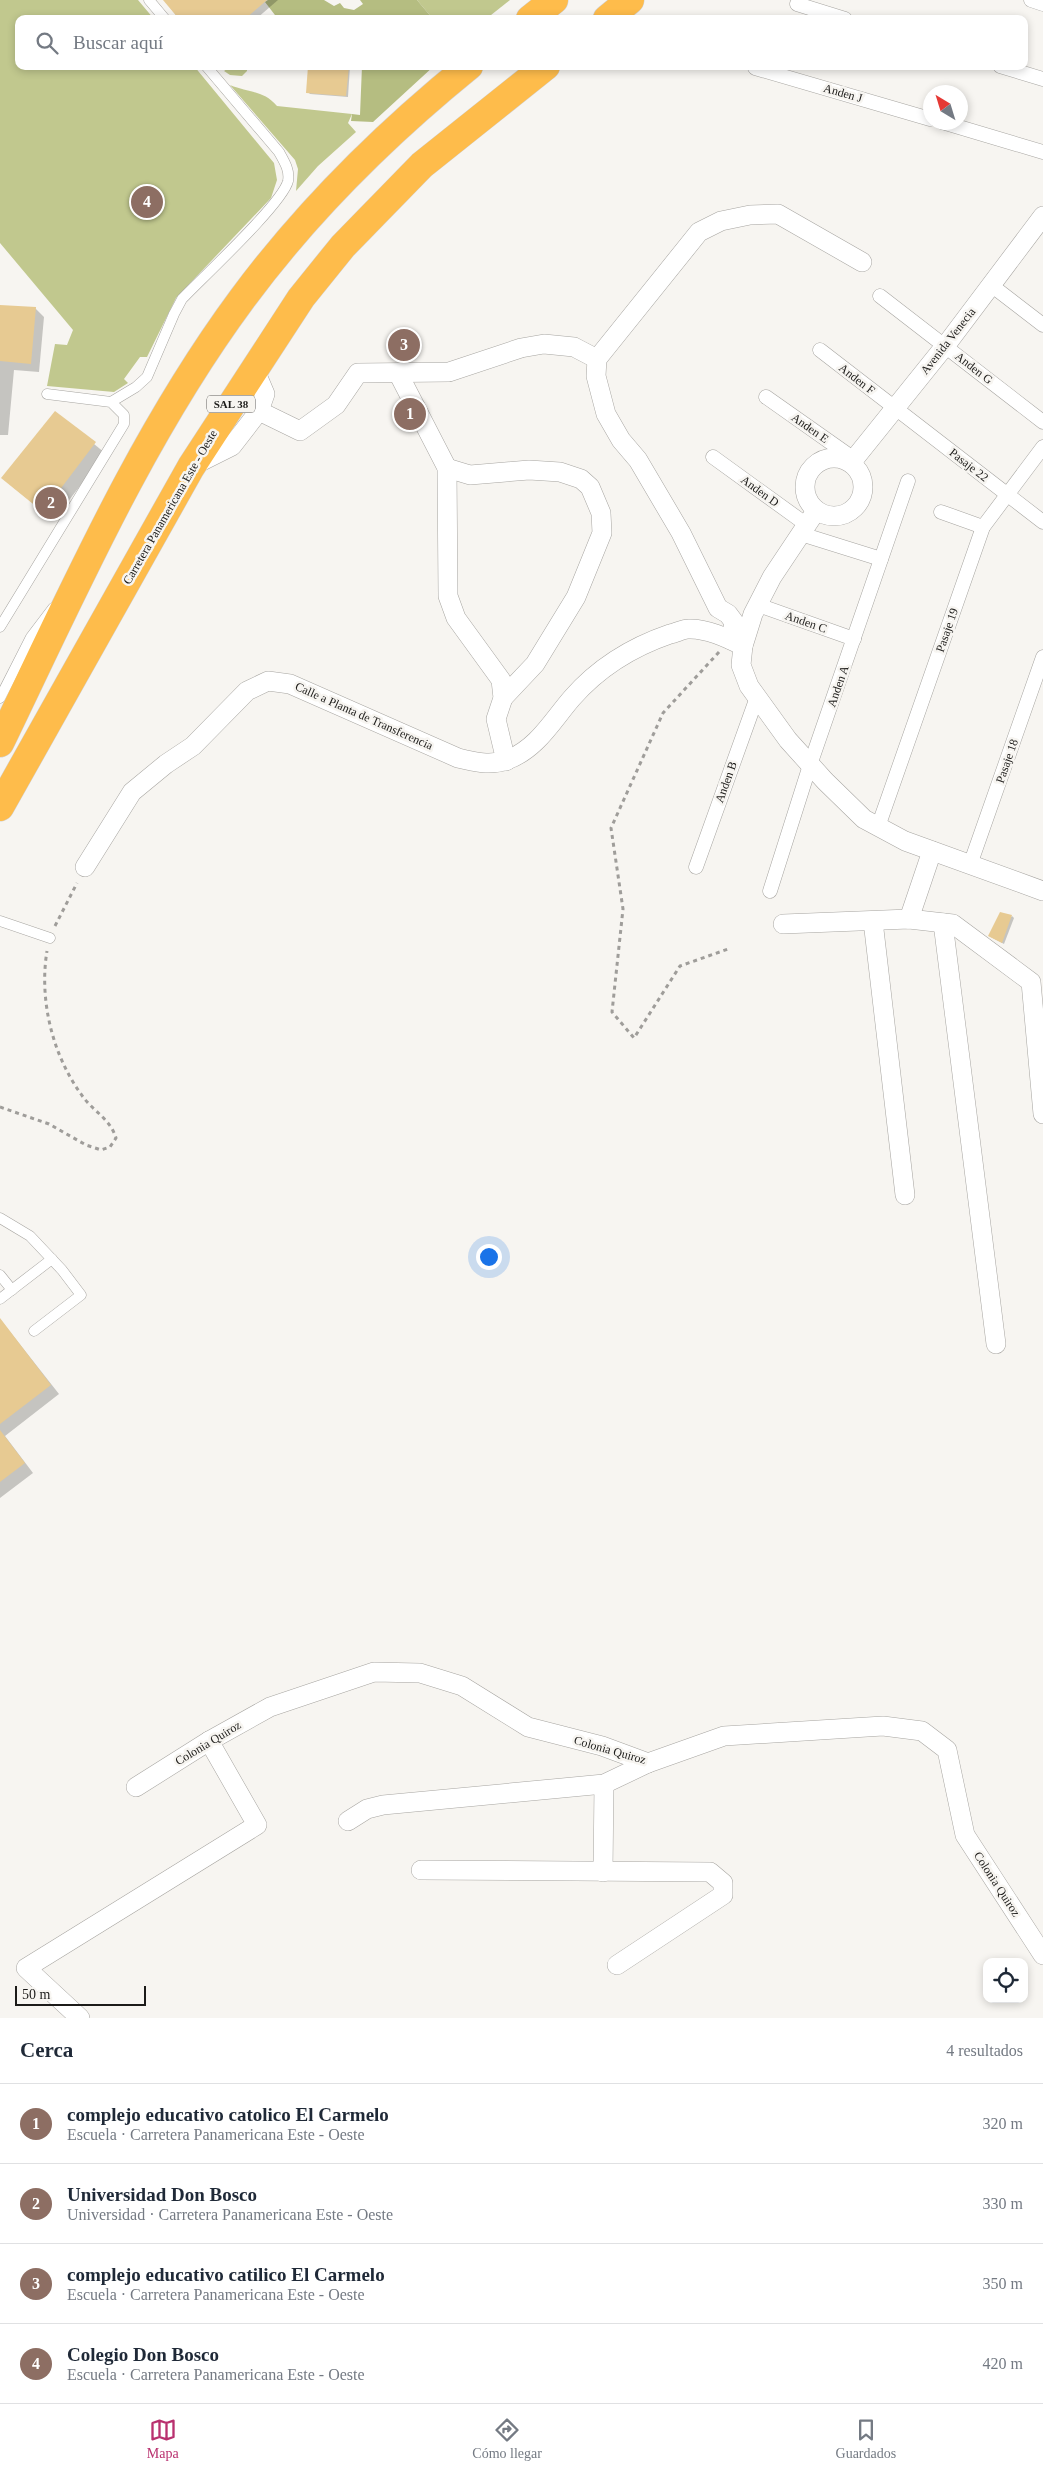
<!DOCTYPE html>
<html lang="es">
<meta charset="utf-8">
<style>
:root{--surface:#fff;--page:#f6f6f7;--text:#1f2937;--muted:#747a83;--line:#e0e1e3;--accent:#b9316f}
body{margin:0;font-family:"Times New Roman",serif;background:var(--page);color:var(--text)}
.controls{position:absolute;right:15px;bottom:15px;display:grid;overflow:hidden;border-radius:10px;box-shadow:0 2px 8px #0003}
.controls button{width:45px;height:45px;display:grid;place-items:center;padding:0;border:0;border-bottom:1px solid var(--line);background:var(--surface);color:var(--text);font:25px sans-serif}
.compass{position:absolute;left:923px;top:85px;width:45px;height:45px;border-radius:50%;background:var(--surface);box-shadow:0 2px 8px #0003;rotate:322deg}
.scale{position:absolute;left:15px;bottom:12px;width:131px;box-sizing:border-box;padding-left:5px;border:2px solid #1c1b19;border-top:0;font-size:14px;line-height:18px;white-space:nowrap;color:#1c1b19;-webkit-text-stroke:4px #f7f5f1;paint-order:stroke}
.you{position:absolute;left:488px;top:1256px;width:18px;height:18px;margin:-12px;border:4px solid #fff;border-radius:50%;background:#1a73e8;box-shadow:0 0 0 8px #1a73e833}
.badge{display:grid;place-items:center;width:32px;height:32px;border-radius:50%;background:var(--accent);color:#fff;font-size:16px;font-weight:700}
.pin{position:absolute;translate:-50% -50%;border:2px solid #fff;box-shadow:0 1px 5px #0006}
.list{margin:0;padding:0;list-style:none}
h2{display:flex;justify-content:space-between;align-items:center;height:65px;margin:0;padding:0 20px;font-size:21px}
h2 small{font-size:16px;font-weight:400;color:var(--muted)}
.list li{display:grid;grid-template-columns:32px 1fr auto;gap:15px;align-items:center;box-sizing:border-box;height:80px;padding:0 20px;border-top:1px solid var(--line)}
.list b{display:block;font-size:19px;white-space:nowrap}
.list p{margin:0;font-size:16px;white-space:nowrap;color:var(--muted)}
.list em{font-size:16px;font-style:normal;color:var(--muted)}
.icon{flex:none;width:28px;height:28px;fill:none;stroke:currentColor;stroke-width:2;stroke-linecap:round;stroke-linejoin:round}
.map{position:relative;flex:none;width:1043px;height:2018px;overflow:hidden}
.search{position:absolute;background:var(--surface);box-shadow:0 2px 8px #0003;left:15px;right:15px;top:15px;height:55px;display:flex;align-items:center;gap:12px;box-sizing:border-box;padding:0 18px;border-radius:10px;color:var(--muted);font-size:19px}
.sheet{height:385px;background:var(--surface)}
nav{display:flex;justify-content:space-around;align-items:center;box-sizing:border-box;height:70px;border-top:1px solid var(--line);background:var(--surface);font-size:14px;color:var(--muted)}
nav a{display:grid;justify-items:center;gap:2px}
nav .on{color:var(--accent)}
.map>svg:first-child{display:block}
</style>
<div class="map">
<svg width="1043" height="2018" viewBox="0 0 1043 2018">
<rect width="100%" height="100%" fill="#f7f5f1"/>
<g fill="#c1c88e">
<polygon points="0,0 138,0 154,19 19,19 19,66 194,66 274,163 277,180 271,198 176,298 147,357 140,357 124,379 128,383 114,392 47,386 55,344 67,345 73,330 0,243"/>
<polygon points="417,0 510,0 486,19 433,19"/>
<polygon points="231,66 247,66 247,71 242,76 230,75 224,71"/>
<path d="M230 85C249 93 263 90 277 106L352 114 348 123 356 132 318 166 296 191 298 169 295 160Z"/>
</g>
<g fill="#b5bd81">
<polygon points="268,0 324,0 334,6 340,3 344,8 354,10 363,4 360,0 417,0 433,19 278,19 265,2"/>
<polygon points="362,66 434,66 373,122 351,121 352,114 360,115"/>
</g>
<g fill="#0003">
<polygon points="164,0 278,0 256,19 179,19"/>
<polygon points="310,66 350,66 348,97 310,94 308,92"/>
<polygon points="0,306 35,308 44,317 39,372 14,370 8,435 0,435"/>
<polygon points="55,412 105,453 54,520 13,487"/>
<polygon points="1012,916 1014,918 1004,944 991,937"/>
<polygon points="0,1319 59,1394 5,1436 33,1473 0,1498"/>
</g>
<g fill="#e7ca92">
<polygon points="163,0 267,0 245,19 179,19"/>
<polygon points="308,66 349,66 346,96 306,93"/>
<polygon points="0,305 36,307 31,364 0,361"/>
<polygon points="55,411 96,442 43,512 1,478"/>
<polygon points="1000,912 1012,915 1002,943 988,936"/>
<polygon points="0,1318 51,1385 0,1424"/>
<polygon points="0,1430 25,1463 0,1482"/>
</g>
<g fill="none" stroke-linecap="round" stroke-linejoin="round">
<g stroke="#a7a5a1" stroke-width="11">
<g id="service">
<polyline points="149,0 165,19"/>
<path d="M111 402 136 387 147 377 174 314 182 299C202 278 283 203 288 181 290 170 284 161 279 152L206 66"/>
<polyline points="0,627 124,424 124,415 111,402 47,394"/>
<polyline points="0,698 31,637 53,608"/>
<polyline points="0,921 50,938"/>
<polyline points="0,1218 30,1236 62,1270 81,1295 34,1331"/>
<polyline points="0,1275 12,1290"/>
<polyline points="0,1299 52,1259"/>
</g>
</g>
<g stroke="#a7a5a1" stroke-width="15">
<g id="pedestrian">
<polyline points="1031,0 1043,4"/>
<polyline points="797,4 845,19"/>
<polyline points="1000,66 1043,79"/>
<polyline points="755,68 930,119"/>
<polyline points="942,122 1043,152"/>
<polyline points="991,285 1043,325"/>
<polyline points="880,296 1043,422"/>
<polyline points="820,350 1043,522"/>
<polyline points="766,397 854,459"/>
<polyline points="713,457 807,525"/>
<polyline points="941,512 983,527"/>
<polyline points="801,534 881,559"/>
<polyline points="758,605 854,639"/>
<polyline points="878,827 983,527 1043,447"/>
<polyline points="970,865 1043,657"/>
<polyline points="696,867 757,697"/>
<polyline points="770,891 810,765 908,481"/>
</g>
</g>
<g stroke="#a7a5a1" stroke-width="20">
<g id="minor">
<polyline points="398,373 447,468 448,596 456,618 501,680 503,698 496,719 506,761"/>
<polyline points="259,411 300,431 336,405 358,373 449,372 521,348 544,344 574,347 597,359"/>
<circle cx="834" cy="487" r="29"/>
<polyline points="851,463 949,341 1043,216"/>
<polyline points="194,465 232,446 259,411 265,394 254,368"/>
<polyline points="447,468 470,475 529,470 560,472 581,479 590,487 601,513 602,533 576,597 535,664 503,698"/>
<polyline points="816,511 772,577 753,614 743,646 741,665 749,686 788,740 825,781 864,819 905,841 1043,891"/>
<polyline points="731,640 734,622 728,614 718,608 681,533 638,460 621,440 606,414 596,376 597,359 699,232 721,221 750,215 778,214 862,262"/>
<path d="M85 867 132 792 166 764 193 746 247 691 268 681 290 684 458 758C474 762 491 766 507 760 537 749 552 721 572 698 599 667 632 647 670 634 676 633 683 629 688 629 706 628 727 638 743 646"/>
<polyline points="909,919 932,851"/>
<polyline points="873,921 905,1195"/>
<polyline points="943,923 996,1344"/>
<polyline points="783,924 909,919 953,924 1031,982 1043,1114"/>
<polyline points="136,1787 209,1741 270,1707 374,1672 420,1673 462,1686 528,1727 602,1746 648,1763 724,1736 883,1726 922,1731 947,1750 965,1835 1043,1955"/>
<polyline points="348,1821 367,1809 383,1805 604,1784 648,1763"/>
<polyline points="421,1870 710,1872 723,1883 723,1895 617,1965"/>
<polyline points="603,1872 604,1784"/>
<polyline points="80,2018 26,1968 257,1825 209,1741"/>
</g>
</g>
<g stroke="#d2d1d1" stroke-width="29">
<g id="trunk">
<polyline points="530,19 554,0"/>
<polyline points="607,19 630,0"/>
<path d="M0 743C73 592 142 434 242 299 307 211 384 135 469 66"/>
<polyline points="0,807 191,467 301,298 343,246 422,165 546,66"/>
</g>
</g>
<g stroke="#9f9d9a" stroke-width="3" stroke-dasharray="4 4" stroke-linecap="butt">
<polyline points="719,652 663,713 611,828 623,909 612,1012 634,1038 680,966 728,949"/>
<polyline points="55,926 77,883"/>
<path d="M0 1107 49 1124 86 1145 101 1150 110 1147 116 1138C110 1118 92 1111 81 1094 52 1054 39 999 47 951"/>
</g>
<use href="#service" stroke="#fff" stroke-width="10"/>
<use href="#pedestrian" stroke="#fff" stroke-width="14"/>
<use href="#minor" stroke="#fff" stroke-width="19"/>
<use href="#trunk" stroke="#febc4b" stroke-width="28"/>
</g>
<g text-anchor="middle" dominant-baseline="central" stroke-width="5" stroke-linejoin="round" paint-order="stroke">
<rect fill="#f7f5f1" stroke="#5e5c5a" stroke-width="1" x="207" y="395.5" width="48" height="17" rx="4"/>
<g font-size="11" font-weight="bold" fill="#1c1b19">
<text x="231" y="404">SAL 38</text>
</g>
<g font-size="12" fill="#1c1b19" stroke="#f7f5f1">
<text transform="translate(843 93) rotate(16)">Anden J</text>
<text transform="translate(948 341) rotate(-52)">Avenida Venecia</text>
<text transform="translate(974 368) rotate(38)">Anden G</text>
<text transform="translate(857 379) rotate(38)">Anden F</text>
<text transform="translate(810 428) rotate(35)">Anden E</text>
<text transform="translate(969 465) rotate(38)">Pasaje 22</text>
<text transform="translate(760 491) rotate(36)">Anden D</text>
<text transform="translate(170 507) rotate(-60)">Carretera Panamericana Este - Oeste</text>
<text transform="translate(806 622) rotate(19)">Anden C</text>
<text transform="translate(947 630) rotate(-71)">Pasaje 19</text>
<text transform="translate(838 686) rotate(-71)">Anden A</text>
<text transform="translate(364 716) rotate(24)">Calle a Planta de Transferencia</text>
<text transform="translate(1007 761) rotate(-71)">Pasaje 18</text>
<text transform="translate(726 782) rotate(-70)">Anden B</text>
<text transform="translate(208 1743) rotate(-31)">Colonia Quiroz</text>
<text transform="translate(610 1750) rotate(16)">Colonia Quiroz</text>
<text transform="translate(997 1884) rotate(57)">Colonia Quiroz</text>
</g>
</g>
</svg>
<div class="controls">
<button><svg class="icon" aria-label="locate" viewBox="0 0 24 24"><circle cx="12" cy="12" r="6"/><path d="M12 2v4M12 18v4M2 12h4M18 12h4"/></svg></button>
</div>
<svg class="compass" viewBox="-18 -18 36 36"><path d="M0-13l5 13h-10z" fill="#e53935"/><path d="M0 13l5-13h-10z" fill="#747a83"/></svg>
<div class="scale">50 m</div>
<div class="you"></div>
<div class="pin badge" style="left:410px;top:414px;background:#8d6e63">1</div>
<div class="pin badge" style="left:51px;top:503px;background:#8d6e63">2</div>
<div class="pin badge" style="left:404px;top:345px;background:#8d6e63">3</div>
<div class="pin badge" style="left:147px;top:202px;background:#8d6e63">4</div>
<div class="search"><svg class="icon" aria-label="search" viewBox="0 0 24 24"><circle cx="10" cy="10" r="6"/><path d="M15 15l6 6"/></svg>Buscar aquí</div>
</div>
<section class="sheet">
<h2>Cerca<small>4 resultados</small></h2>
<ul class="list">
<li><span class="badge" style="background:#8d6e63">1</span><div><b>complejo educativo catolico El Carmelo</b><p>Escuela · Carretera Panamericana Este - Oeste</p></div><em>320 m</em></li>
<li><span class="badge" style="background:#8d6e63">2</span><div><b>Universidad Don Bosco</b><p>Universidad · Carretera Panamericana Este - Oeste</p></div><em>330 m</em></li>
<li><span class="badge" style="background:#8d6e63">3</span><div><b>complejo educativo catilico El Carmelo</b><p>Escuela · Carretera Panamericana Este - Oeste</p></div><em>350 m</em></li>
<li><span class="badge" style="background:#8d6e63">4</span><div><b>Colegio Don Bosco</b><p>Escuela · Carretera Panamericana Este - Oeste</p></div><em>420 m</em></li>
</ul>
</section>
<nav>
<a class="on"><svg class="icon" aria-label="map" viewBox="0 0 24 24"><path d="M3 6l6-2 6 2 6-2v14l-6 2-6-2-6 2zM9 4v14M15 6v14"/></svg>Mapa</a>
<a><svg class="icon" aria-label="directions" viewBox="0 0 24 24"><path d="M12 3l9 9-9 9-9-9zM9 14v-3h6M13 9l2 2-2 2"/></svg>Cómo llegar</a>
<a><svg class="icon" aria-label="saved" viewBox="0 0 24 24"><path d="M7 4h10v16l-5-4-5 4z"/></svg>Guardados</a>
</nav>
